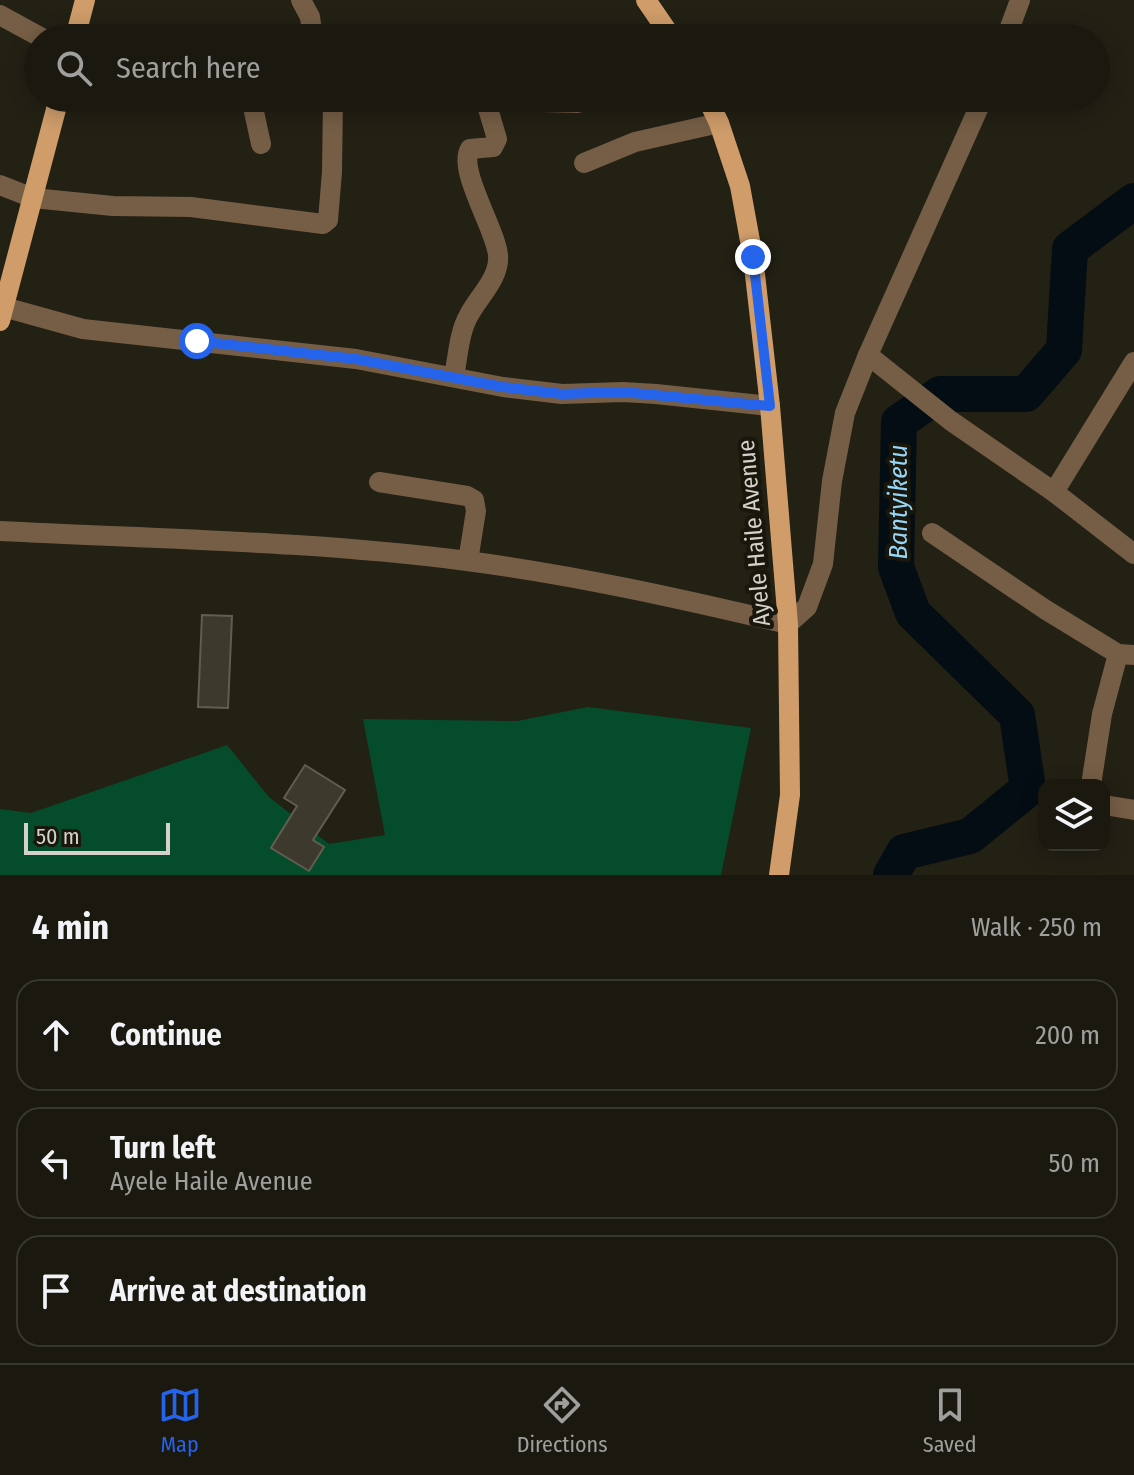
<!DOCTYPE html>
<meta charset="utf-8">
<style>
:root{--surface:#1a180f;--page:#232118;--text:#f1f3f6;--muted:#9fa09e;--line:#38372f;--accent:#2563eb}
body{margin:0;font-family:"Fira Sans Condensed",sans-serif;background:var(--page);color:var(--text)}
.controls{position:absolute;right:24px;bottom:24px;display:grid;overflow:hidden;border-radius:16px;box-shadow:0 4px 20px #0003}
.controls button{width:72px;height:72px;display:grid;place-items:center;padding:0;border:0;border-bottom:2px solid var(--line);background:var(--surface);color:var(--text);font:40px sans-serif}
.scale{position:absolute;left:24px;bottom:20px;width:146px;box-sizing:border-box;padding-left:8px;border:4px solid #d3d1c9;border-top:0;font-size:22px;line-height:28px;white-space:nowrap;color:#d3d1c9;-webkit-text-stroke:6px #19160b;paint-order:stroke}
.stop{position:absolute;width:24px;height:24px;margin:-18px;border:6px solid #2563eb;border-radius:50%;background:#fff}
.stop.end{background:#2563eb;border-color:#fff;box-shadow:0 2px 8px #0008}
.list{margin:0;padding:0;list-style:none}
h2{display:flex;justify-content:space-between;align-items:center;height:104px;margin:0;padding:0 32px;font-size:34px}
h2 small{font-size:26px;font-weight:400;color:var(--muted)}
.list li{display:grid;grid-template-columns:52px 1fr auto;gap:24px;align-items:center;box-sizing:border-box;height:112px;margin:0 16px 16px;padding:0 16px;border:2px solid var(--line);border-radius:24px}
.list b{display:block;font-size:30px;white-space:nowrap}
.list p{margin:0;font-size:26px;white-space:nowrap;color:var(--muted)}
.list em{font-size:26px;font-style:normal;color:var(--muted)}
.icon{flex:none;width:44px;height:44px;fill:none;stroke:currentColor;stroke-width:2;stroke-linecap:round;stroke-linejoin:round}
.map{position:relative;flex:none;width:1134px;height:875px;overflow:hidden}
.search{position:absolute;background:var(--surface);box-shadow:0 4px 20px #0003;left:24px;right:24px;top:24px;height:88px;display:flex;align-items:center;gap:20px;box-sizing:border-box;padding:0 28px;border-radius:44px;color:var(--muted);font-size:30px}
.sheet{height:488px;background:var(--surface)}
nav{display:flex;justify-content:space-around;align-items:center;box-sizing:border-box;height:112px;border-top:2px solid var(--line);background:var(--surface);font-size:22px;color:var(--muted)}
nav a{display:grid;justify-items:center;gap:4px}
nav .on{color:var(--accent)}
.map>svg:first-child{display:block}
</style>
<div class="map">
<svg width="1134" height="875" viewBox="0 0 1134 875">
<rect width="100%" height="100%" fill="#232014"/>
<polygon fill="#054c2c" points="588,707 751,728 721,875 0,875 0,809 31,813 227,745 269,797 329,844 385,835 363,719 517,721"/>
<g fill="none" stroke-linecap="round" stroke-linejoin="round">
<polyline stroke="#030d13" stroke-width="36" points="891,875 904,852 970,836 1028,789 1017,715 913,613 896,567 899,422 940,394 1026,394 1064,350 1070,249 1134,201"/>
</g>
<g fill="#3d392d" stroke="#615e50" stroke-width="2">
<polygon points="202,615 232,616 228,708 198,707"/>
<polygon points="305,765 345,790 313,840 324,847 309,871 271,848 297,806 284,798"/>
</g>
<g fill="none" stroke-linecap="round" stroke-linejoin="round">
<g stroke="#765e46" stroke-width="20">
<polyline points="301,0 310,17 313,38"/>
<polyline points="0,15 42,38"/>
<polyline points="798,38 819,37"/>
<polyline points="1006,38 1020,0"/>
<polyline points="251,98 261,144"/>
<polyline points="413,98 577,103 597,98"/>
<polyline points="584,163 635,142 719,123"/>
<polyline points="0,185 33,198 113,206 191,207 323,224 328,220 332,172 333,98"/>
<polyline points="0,306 83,329 356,359 503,387 562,394 623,392 656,394 770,406"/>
<polyline points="868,355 951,421 1054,492 1134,554"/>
<path d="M454 376C458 357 459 332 469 315 479 296 500 278 498 255 496 230 457 169 470 149L493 147 497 139 486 102"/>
<polyline points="379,482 467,496 474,500 476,511 468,561"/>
<polyline points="1054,492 1134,362"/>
<path d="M0 531C155 539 312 541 467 561 575 575 682 599 788 624L807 607 823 564 832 481 845 413 868 355 983 98"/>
<polyline points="932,533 1046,610 1118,654 1134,655"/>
<polyline points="1091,785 1102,714 1118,654"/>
<polyline points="1104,805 1134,810"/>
</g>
<g stroke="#cf9c6a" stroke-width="20">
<polyline points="646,0 672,38"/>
<polyline points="75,38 85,0"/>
<polyline points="707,98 719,123 740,186 753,257 770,406 788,624 790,795 779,875"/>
<polyline points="0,321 59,98"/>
</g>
</g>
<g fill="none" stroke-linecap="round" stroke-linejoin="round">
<polyline stroke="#2563eb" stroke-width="10" points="197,341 356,359 503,387 562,394 623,392 770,406 753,257"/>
</g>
<g text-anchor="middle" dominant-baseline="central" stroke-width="8" stroke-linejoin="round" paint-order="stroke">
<g font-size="24" fill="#d3d1c9" stroke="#19160b">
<text transform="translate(754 533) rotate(-95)">Ayele Haile Avenue</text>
</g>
<g font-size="26" font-style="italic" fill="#94d5f8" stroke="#19160b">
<text transform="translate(898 502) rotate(-90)">Bantyiketu</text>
</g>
</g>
</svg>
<div class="controls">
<button><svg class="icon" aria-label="layers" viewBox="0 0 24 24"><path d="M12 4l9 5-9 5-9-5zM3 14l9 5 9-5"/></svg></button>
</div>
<div class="scale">50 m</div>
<div class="stop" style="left:197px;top:341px"></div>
<div class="stop end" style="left:753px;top:257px"></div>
<div class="search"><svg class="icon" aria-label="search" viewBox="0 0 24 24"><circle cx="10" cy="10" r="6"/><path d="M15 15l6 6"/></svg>Search here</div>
</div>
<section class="sheet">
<h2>4 min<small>Walk · 250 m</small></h2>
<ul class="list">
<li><svg class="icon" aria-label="ahead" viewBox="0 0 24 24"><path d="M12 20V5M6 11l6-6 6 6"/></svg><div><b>Continue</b></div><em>200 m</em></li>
<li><svg class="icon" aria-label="left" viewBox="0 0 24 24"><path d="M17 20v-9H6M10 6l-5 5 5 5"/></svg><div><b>Turn left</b><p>Ayele Haile Avenue</p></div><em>50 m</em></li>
<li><svg class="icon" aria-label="arrive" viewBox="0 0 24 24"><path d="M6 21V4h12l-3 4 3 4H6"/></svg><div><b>Arrive at destination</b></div></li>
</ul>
</section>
<nav>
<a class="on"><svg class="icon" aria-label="map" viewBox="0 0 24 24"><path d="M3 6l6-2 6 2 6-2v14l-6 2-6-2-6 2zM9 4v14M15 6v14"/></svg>Map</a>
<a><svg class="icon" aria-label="directions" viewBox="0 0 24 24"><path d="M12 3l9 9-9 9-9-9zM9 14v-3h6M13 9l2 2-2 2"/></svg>Directions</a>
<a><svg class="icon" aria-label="saved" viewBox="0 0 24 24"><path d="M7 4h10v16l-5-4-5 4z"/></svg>Saved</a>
</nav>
